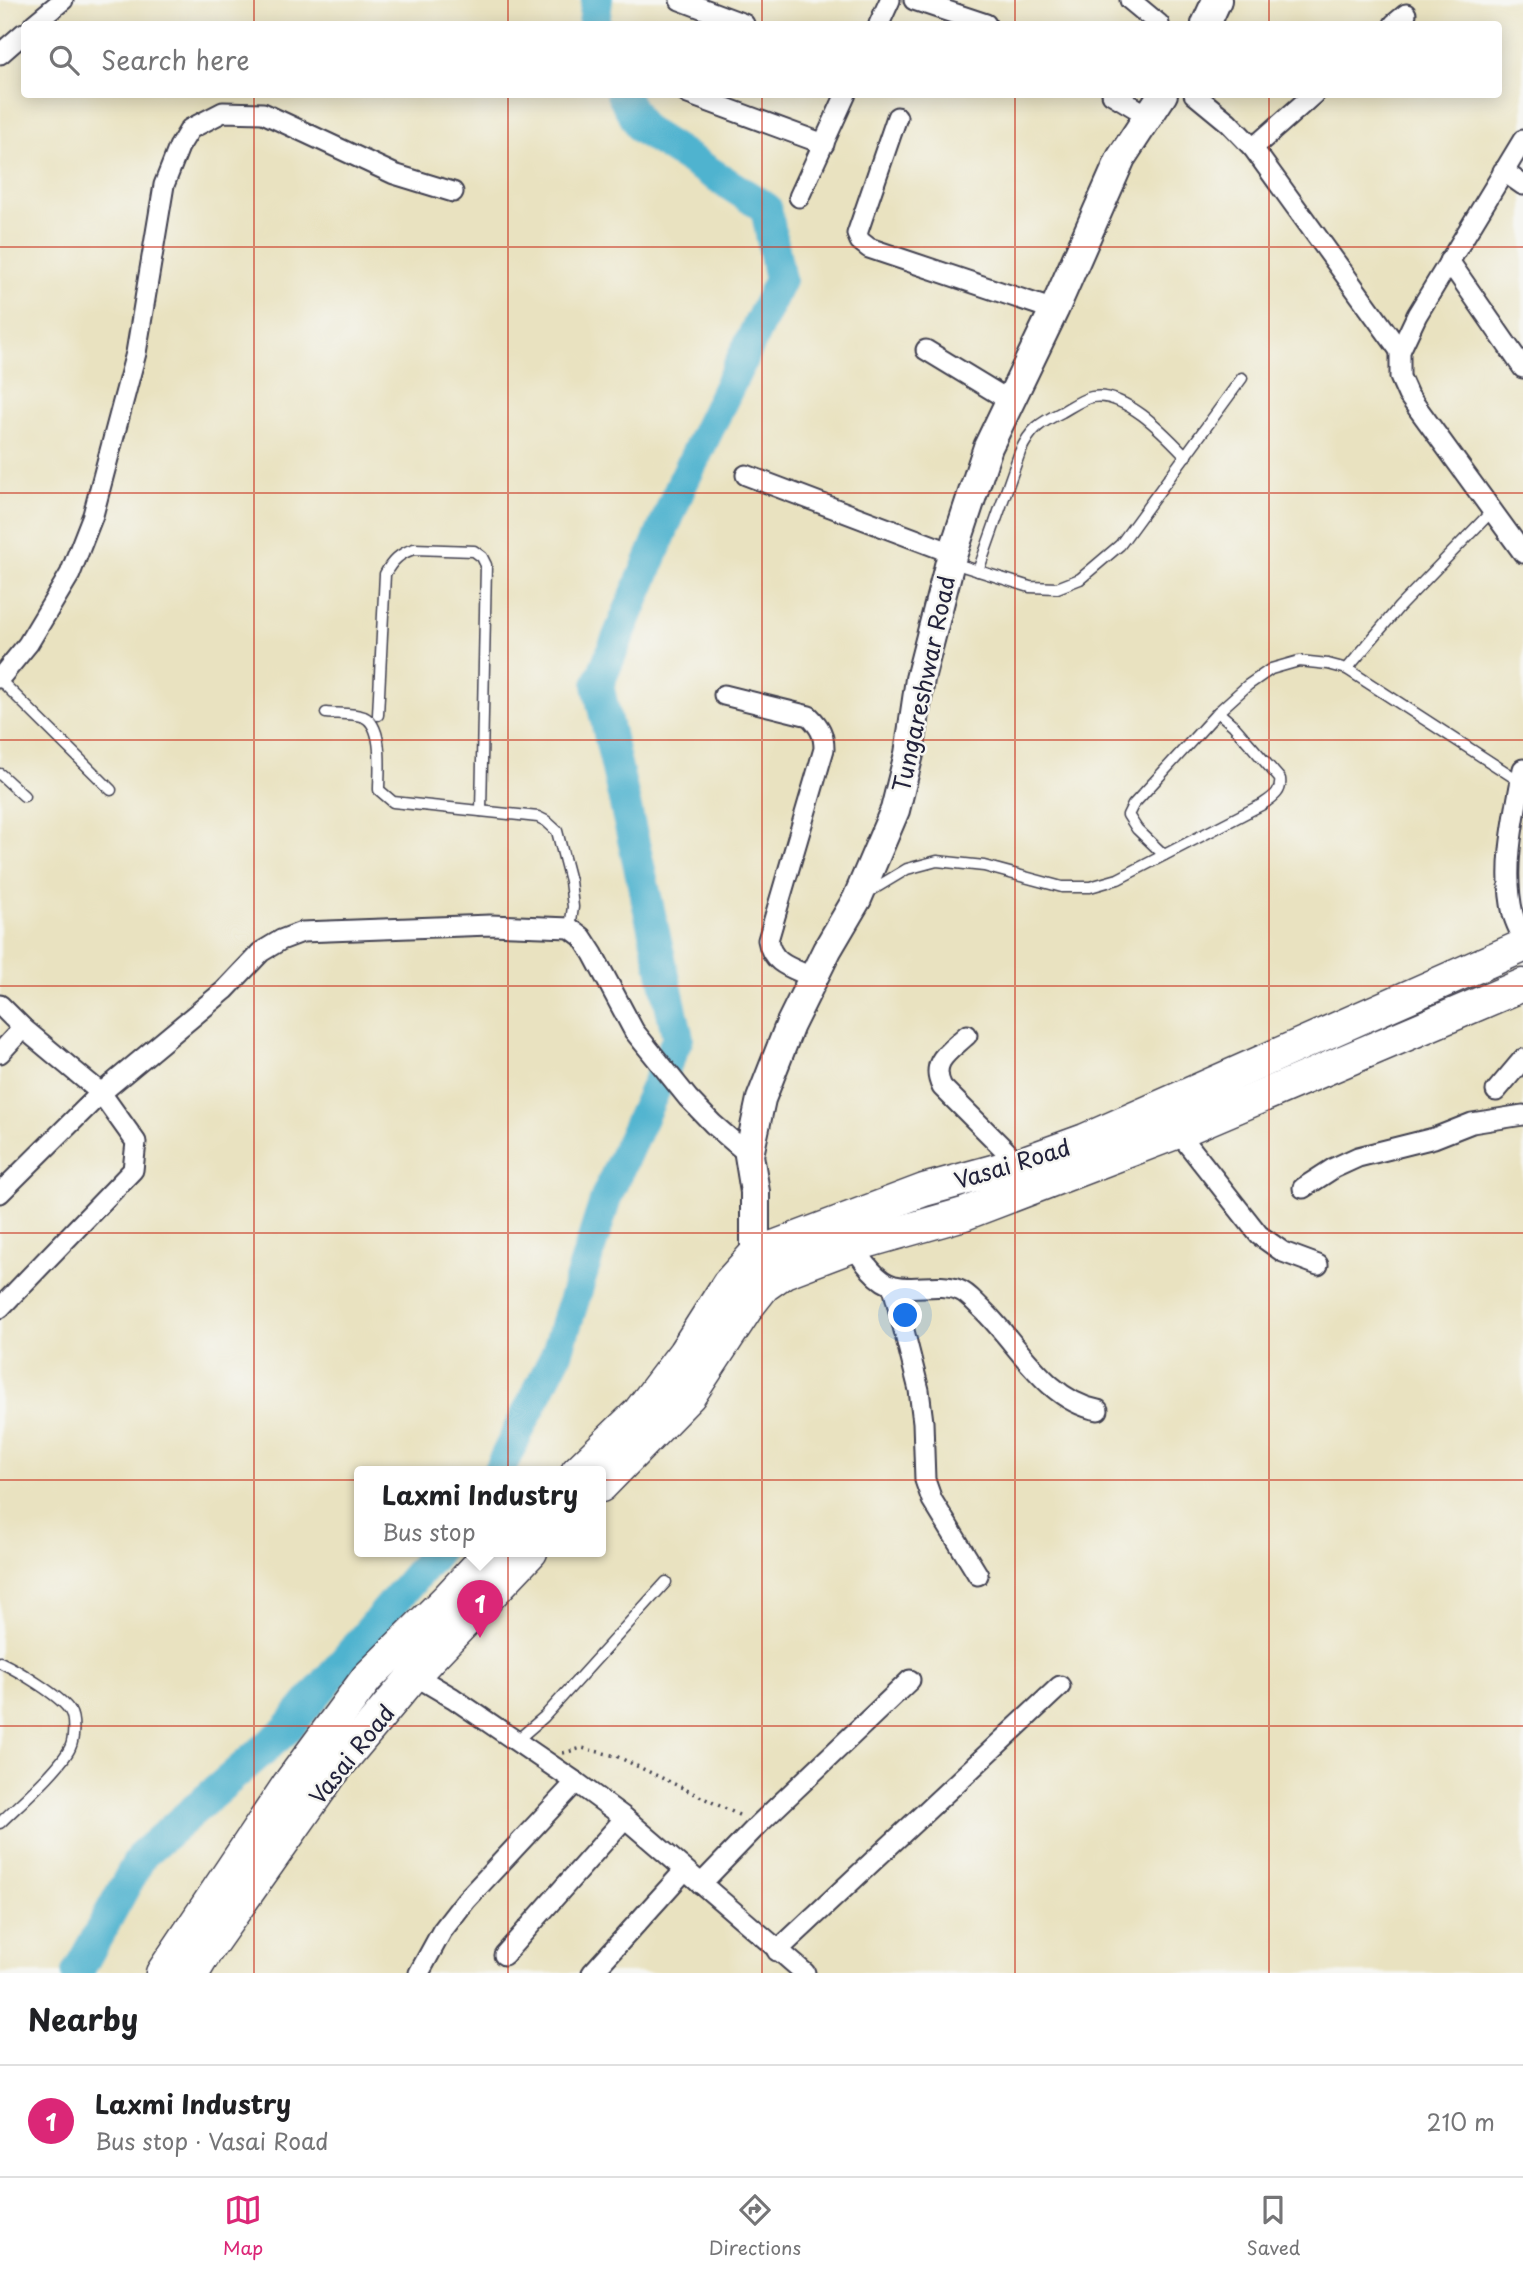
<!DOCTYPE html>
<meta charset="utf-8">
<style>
:root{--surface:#fff;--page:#f2f2f2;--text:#202124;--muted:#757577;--line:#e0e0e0;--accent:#db2777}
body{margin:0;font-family:"Playpen Sans",sans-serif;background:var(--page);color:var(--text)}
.you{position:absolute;left:906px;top:1316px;width:24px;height:24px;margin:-18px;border:5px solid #fff;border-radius:50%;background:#1a73e8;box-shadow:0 0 0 10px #1a73e833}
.badge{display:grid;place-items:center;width:46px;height:46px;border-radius:50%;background:var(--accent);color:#fff;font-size:23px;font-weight:700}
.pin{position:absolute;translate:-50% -58px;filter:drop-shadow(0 2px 4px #0008)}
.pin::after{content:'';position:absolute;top:37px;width:24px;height:21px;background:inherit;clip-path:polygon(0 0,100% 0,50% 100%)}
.popup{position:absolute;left:354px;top:1466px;width:252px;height:91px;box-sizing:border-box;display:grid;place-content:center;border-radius:7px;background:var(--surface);filter:drop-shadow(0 2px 5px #0005);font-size:23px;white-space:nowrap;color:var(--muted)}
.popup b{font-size:26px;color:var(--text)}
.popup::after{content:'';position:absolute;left:50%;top:100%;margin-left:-14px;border:14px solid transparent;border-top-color:var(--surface)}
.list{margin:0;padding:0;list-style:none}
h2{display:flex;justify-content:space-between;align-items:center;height:91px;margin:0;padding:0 28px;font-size:30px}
h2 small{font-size:23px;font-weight:400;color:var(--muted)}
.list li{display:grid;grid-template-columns:46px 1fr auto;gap:21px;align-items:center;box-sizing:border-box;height:112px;padding:0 28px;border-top:2px solid var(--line)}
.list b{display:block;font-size:26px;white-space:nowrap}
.list p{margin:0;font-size:23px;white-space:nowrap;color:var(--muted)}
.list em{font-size:23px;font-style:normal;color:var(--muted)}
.icon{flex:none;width:38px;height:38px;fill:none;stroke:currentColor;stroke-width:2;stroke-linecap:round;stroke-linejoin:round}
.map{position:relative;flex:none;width:1523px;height:1973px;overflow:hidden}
.search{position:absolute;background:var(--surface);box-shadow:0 4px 18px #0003;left:21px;right:21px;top:21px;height:77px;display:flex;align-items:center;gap:18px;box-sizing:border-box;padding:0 24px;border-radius:7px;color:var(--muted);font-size:26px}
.sheet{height:203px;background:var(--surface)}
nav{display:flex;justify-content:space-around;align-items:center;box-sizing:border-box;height:98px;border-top:2px solid var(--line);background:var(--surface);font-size:19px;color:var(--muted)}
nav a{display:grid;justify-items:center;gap:4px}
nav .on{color:var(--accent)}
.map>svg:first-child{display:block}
</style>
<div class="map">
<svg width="1523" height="1973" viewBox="0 0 1523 1973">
<rect width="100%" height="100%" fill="#f6f6f2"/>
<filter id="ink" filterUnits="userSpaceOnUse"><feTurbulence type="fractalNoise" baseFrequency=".0143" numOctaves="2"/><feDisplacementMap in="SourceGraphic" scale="14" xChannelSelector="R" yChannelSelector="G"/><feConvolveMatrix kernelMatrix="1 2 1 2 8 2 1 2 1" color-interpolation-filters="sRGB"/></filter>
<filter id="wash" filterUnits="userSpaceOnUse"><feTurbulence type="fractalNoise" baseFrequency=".00686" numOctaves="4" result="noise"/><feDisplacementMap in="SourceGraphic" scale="28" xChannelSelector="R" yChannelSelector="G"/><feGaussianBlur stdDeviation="1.57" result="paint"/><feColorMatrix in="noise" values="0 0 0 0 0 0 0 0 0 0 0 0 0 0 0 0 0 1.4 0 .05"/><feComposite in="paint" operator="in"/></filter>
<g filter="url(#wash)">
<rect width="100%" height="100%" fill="#e9e2c0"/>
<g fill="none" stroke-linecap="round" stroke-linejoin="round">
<g stroke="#50b3cf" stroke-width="32">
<polyline points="594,24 597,0"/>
<polyline points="498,1472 557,1353 607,1195 678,1038 598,685 681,486 780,280 766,208 642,129 622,94"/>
<polyline points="77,1973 142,1855 286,1730 436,1552"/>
</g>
</g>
</g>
<g filter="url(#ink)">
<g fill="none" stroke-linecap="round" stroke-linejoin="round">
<g stroke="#403f4f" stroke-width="13">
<g id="lane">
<polyline points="953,563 1030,587 1057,588 1080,579 1120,545 1242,378"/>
<path d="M978 571 1020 452C1031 428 1040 423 1062 412 1071 407 1082 399 1092 397 1125 391 1165 434 1186 456"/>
<polyline points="1347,669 1399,607 1493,510"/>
<polyline points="0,680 111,790"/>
<path d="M326 713C337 714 354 713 364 717 384 726 379 771 379 790L393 802 538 817 546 821 557 831 570 881 573 907 570 928"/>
<path d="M378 715 385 574C392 561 400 553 414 549L474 551 482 557 486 565 481 811"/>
<polyline points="0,774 24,796"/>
<polyline points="1164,855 1137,829 1128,815 1133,805 1218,712"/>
<path d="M867 893 907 869 937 861 984 866 1062 887H1090L1118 879 1263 804C1273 797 1282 792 1280 779L1233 725 1218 712 1248 685 1271 669 1299 661 1328 664 1347 669 1521 782"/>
<path d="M0 1662C17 1670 61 1696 70 1711 75 1719 74 1740 70 1748 60 1769 18 1805 0 1823"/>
<polyline points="516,1741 544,1717 666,1582"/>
</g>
</g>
<g stroke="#403f4f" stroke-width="23">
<g id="street">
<polyline points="680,0 744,24"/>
<polyline points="914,0 986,24"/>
<polyline points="1130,0 1159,24"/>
<polyline points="34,24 63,0"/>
<polyline points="879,24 890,0"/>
<polyline points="1394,24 1406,14"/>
<polyline points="0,54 24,33"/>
<polyline points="688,94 824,144"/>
<polyline points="1112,94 1147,115"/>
<polyline points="1194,94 1228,122 1253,148 1400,351"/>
<polyline points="897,117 859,228 857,234 860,241 869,248 1054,310"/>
<polyline points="1523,140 1417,315 1400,351 1400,377 1408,395 1523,553"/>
<polyline points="1253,148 1314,94"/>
<polyline points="1503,171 1523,185"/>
<polyline points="799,197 846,94"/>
<polyline points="1449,261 1523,368"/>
<polyline points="926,350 1010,401"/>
<polyline points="746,475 952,553"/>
<polyline points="0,678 28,644 70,574 93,515 136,353 164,185 179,147 190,129 223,112 263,113 394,174 453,192"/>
<path d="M724 695 809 716C820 727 824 734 824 749L768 940C772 965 793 968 814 978"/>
<path d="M1523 769C1515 815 1502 868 1513 914 1515 922 1520 931 1523 939"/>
<polyline points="0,1005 23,1028 101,1093 136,1142 133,1170 0,1308"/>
<path d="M967 1035C950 1051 929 1061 942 1087L1019 1164"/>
<polyline points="0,1053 23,1028"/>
<polyline points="1496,1091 1523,1059"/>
<polyline points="1178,1132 1259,1235 1283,1252 1318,1265"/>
<polyline points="1303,1188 1334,1168 1358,1157 1434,1138 1472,1123 1523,1115"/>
<polyline points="0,1193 101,1093 225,990 261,952 281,940 302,932 490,925 570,928 582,937 593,954 634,1031 688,1098 713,1124 749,1155"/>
<path d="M855 1245C861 1260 878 1283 895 1286 915 1291 938 1282 959 1290 968 1293 976 1304 983 1310 1018 1344 1047 1401 1098 1410"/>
<polyline points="893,1287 919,1390 923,1422 925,1480 932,1500 978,1575"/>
<polyline points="414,1675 453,1698 576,1782 466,1900 442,1931 419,1973"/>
<polyline points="576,1782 625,1818 805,1973"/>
<polyline points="701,1884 759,1824 910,1680"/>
<polyline points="777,1951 1060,1686"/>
<polyline points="504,1955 625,1818"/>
<polyline points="592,1973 685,1870"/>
</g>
</g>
<g stroke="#403f4f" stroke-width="32">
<g id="secondary">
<polyline points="1206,24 1217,0"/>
<polyline points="760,1275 755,1254 755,1192 749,1155 761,1099 790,1025 827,950 857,899 895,810 909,754 920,679 950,562 988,447 1054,310 1121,158 1163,94"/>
</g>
</g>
<g stroke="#403f4f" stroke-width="35">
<g id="primary">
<polyline points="577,1472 639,1412 684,1353 728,1284 755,1254 924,1190 1019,1164 1085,1140 1523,946"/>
<polyline points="601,1486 690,1395 749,1305 764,1286 784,1272 855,1245 964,1214 1178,1132 1523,985"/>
<polyline points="162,1973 288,1785 367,1678 446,1600 491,1552"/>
<polyline points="193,1973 205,1953 331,1774 414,1675 531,1552"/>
</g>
</g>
<polyline stroke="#403f4f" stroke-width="3.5" stroke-dasharray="2 5" stroke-linecap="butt" points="563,1753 582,1748 616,1756 743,1817"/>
<use href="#lane" stroke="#fff" stroke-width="10"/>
<use href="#street" stroke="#fff" stroke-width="19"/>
<use href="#secondary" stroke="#fff" stroke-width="28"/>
<use href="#primary" stroke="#fff" stroke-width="32"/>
</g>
</g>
<path fill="none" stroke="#c8321e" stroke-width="2" stroke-opacity="0.55" d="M254 0V24M508 0V24M762 0V24M1015 0V24M1269 0V24M254 94V1973M508 94V1973M762 94V1973M1015 94V1973M1269 94V1973M0 247H1523M0 493H1523M0 740H1523M0 986H1523M0 1233H1523M0 1480H1523M0 1726H1523"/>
<g text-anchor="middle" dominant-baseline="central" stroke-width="5" stroke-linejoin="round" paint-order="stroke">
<g font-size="23" fill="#22223b" stroke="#f6f6f2">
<text transform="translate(923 684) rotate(-78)">Tungareshwar Road</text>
<text transform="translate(1012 1163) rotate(-17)">Vasai Road</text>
<text transform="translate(351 1754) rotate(-51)">Vasai Road</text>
</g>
</g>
</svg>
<div class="you"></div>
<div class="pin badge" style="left:480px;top:1638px">1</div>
<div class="popup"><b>Laxmi Industry</b>Bus stop</div>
<div class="search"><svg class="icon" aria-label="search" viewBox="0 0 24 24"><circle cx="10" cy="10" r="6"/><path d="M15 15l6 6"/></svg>Search here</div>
</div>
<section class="sheet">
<h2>Nearby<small></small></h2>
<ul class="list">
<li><span class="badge">1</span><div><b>Laxmi Industry</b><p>Bus stop · Vasai Road</p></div><em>210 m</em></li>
</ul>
</section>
<nav>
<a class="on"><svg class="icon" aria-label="map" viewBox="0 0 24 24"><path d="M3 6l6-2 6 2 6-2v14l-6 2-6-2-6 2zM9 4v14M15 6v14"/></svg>Map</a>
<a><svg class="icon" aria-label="directions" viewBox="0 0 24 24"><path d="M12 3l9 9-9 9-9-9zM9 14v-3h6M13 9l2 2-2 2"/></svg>Directions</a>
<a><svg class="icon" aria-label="saved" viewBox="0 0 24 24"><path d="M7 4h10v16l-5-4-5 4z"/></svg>Saved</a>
</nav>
